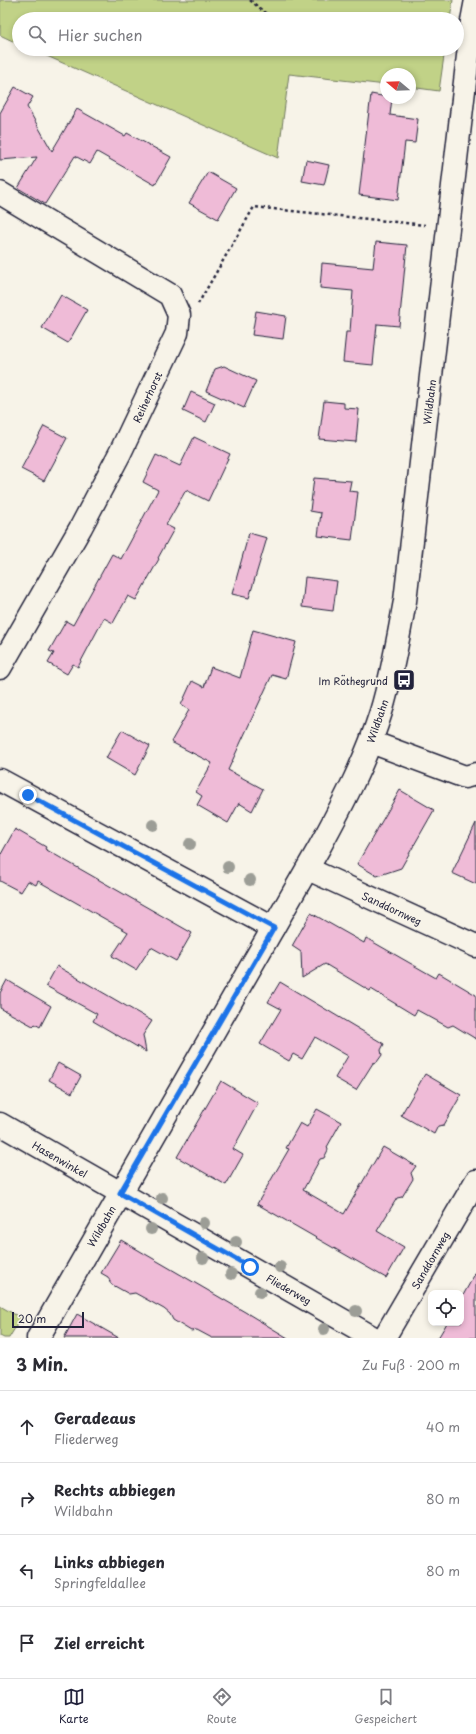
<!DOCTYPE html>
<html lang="de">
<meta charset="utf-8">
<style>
:root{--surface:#fff;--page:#f7f7f7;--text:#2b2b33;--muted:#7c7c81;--line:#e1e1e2;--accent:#22223b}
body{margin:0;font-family:"Playpen Sans",sans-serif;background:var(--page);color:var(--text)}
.controls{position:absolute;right:12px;bottom:12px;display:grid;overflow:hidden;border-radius:8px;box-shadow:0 2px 6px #0003}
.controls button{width:36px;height:36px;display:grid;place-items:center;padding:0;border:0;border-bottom:1px solid var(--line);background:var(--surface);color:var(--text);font:20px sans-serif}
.compass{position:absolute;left:380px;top:68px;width:36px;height:36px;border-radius:50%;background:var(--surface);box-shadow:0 2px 6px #0003;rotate:289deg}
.scale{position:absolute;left:12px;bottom:10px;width:72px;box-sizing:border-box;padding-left:4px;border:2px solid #22223b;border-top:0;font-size:11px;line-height:14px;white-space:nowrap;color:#22223b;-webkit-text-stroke:3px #f7f3e8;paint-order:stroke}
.stop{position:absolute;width:12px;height:12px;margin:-9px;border:3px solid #1a73e8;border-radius:50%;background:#fff}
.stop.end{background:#1a73e8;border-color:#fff;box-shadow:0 1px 4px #0008}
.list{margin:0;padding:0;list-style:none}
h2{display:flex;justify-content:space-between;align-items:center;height:52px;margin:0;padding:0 16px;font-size:17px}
h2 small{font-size:13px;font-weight:400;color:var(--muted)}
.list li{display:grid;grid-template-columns:26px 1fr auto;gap:12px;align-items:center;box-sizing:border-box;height:72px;padding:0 16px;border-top:1px solid var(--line)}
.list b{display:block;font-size:15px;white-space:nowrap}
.list p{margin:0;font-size:13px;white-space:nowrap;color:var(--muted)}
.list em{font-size:13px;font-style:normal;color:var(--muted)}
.icon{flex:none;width:22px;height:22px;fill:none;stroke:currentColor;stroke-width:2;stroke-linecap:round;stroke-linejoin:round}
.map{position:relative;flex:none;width:476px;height:1338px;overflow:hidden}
.search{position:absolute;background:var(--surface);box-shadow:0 2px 6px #0003;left:12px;right:12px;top:12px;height:44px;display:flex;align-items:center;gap:10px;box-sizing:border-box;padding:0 14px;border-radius:22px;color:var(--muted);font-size:15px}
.sheet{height:340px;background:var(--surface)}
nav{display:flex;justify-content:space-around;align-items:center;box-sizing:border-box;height:56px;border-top:1px solid var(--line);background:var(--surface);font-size:11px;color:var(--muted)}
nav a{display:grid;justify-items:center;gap:2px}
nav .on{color:var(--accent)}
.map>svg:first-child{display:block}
</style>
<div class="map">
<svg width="476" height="1338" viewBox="0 0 476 1338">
<rect width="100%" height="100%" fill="#f7f3e8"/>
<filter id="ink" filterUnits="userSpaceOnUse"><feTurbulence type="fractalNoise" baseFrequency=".025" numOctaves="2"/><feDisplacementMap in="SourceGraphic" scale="8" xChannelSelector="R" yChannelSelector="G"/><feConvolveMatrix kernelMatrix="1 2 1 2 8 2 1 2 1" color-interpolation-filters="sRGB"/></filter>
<g filter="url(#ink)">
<g fill="#c1d287" stroke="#727a61">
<polygon points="0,0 453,0 450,19 19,19 19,44 0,35"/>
<polygon points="31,49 445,49 439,91 410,87 410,74 386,74 386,85 289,74 278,158"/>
<polygon points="0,1306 21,1318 9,1338 4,1338 0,1336"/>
</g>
<g fill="#efbbd7" stroke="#22223b">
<polygon points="15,87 33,97 27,107 52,151 77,109 125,136 127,133 171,157 155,185 97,152 90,164 75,156 45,204 18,188 37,157 0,160 0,113"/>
<polygon points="371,94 392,98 390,115 418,119 415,143 405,142 398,200 359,195"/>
<polygon points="306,160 329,165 324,185 302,181"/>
<polygon points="208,172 236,188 218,219 189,203"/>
<polygon points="376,242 407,245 399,326 377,324 373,365 343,362 346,332 350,332 353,291 320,288 322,263 373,268"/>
<polygon points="61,295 87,310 68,343 42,328"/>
<polygon points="256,311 286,316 283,339 252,335"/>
<polygon points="224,366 256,381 244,408 206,391 215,369"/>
<polygon points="191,392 215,403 206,422 183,411"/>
<polygon points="324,401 344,403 344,408 359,409 356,442 319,439"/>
<polygon points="44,426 67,438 44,481 21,469"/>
<polygon points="194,437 230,454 208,501 186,490 166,525 174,529 158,558 159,559 136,600 128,596 113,623 104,618 78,667 73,664 67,674 48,663 54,653 49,651 66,621 73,625 112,554 121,559 158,490 143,482 156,455 180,466"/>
<polygon points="314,478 351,481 349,491 358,492 352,540 318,536 321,513 310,511"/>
<polygon points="249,533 267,538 249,598 232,594"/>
<polygon points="305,577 337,581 333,611 302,607"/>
<polygon points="253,630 296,642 286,679 272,675 228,770 263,789 252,811 239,803 228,823 197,805 202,796 196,792 212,763 171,742 189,710 181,705 192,681 204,687 211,667 240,678"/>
<polygon points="122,730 150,746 135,775 106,758"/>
<polygon points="400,790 434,810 401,868 377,876 357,864"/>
<polygon points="476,823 476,884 452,873"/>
<polygon points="15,829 46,847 45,849 192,933 176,961 151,947 136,970 112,956 128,932 38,881 36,885 28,881 21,892 0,881 0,856"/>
<polygon points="311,913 364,943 366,938 436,978 439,973 476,995 476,1039 453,1025 448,1027 417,1010 414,1015 371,989 370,991 325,964 302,978 301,952 292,946"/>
<polygon points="57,966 152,1021 143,1035 146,1052 93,1021 97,1014 46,986"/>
<polygon points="7,980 51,1006 40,1027 35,1024 33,1026 0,1008 0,993"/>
<polygon points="280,982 384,1044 381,1050 382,1055 377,1062 373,1063 356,1090 335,1078 348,1056 315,1037 302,1059 293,1054 289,1061 260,1044 281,1009 268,1002"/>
<polygon points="58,1063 81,1076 72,1093 49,1080"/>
<polygon points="425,1074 461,1095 444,1125 438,1126 434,1134 401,1115"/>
<polygon points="221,1081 258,1103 233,1149 243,1155 226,1185 177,1157"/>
<polygon points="317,1109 341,1122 327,1147 328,1150 324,1158 320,1159 303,1190 344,1214 383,1147 416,1166 411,1173 413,1179 402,1197 397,1198 377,1231 404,1247 386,1278 257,1204 289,1149 286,1148 300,1123 307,1127"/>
<polygon points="121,1240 245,1312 288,1338 212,1338 197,1330 191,1331 173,1320 170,1314 164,1309 135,1293 129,1294 111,1284 108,1277 101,1273"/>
<polygon points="476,1272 476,1338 438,1338 447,1323 461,1323 461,1299"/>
<polygon points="77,1314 119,1338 64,1338"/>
</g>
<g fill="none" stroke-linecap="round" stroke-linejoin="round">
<g stroke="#22223b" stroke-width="25">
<g id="minor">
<polyline points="0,193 170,295 179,315 177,333 120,453 81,527 0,668"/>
<polyline points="371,742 465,777 476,774"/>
<polyline points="0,780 273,928"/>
<polyline points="308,869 476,946"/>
<polyline points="0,1124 374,1338"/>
<path d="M38 1338 319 848C343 804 366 760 381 712 392 676 398 639 405 601L472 21 476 0"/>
<polyline points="384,1338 476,1181"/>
</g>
</g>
<g stroke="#22223b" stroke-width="2.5" stroke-dasharray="3 3" stroke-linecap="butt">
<polyline points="250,0 272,19"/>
<polyline points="436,19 444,16 450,17"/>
<polyline points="198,304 254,207 425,225"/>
</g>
<use href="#minor" stroke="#f7f3e8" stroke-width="22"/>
</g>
<g fill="#9c9d96">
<circle cx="153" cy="825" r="6"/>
<circle cx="190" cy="844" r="6"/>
<circle cx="228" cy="867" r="6"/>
<circle cx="250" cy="880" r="6"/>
<circle cx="162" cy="1198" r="6"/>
<circle cx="204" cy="1223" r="6"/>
<circle cx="151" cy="1229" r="6"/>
<circle cx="236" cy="1242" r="6"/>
<circle cx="203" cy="1258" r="6"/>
<circle cx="280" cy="1267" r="6"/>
<circle cx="231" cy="1274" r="6"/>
<circle cx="260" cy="1292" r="6"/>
<circle cx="356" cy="1311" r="6"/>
<circle cx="324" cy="1329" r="6"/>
</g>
</g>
<g fill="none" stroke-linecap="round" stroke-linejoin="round" filter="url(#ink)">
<polyline stroke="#1a73e8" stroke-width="5" points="28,795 274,928 120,1193 250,1267"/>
</g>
<defs>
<g id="bus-square" transform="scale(1.15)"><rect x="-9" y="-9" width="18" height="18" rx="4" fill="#22223b" stroke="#f7f3e8"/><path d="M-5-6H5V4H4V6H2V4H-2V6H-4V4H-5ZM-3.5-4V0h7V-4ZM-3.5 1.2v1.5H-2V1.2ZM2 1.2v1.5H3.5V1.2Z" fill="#fff"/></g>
</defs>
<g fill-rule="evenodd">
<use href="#bus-square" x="404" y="680"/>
</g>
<g text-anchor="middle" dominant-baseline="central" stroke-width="4" stroke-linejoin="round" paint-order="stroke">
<g font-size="10" fill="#22223b" stroke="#f7f3e8">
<text transform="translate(147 397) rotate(-65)">Reiherhorst</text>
<text transform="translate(429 402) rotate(-83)">Wildbahn</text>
<text transform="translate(377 721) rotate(-71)">Wildbahn</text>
<text transform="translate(392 908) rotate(25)">Sanddornweg</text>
<text transform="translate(60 1159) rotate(30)">Hasenwinkel</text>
<text transform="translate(101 1226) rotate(-60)">Wildbahn</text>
<text transform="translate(430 1260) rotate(-60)">Sanddornweg</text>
<text transform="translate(289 1289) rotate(30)">Fliederweg</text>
</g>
<g font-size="10" fill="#22223b" stroke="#f7f3e8" text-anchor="end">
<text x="388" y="680">Im Röthegrund</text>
</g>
</g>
</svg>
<div class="controls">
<button><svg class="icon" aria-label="locate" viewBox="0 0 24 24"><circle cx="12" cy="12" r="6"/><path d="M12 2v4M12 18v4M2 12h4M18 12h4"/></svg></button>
</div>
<svg class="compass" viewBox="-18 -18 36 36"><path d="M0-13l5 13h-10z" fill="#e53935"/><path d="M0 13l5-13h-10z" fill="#7c7c81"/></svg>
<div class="scale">20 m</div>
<div class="stop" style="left:250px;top:1267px"></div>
<div class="stop end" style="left:28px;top:795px"></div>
<div class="search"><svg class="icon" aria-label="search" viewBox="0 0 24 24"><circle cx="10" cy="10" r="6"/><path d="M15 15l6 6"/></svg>Hier suchen</div>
</div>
<section class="sheet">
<h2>3 Min.<small>Zu Fuß · 200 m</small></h2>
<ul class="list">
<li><svg class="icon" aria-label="ahead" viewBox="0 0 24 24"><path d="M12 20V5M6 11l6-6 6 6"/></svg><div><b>Geradeaus</b><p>Fliederweg</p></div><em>40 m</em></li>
<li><svg class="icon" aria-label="right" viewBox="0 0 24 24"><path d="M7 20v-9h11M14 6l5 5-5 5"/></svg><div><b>Rechts abbiegen</b><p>Wildbahn</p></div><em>80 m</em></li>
<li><svg class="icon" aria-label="left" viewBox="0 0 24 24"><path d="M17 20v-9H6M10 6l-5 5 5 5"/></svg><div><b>Links abbiegen</b><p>Springfeldallee</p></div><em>80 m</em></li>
<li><svg class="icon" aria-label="arrive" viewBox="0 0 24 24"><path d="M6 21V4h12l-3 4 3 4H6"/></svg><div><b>Ziel erreicht</b></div></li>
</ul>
</section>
<nav>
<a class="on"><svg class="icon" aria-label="map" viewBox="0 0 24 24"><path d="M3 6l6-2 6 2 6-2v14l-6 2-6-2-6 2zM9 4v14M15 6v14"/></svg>Karte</a>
<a><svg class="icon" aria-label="directions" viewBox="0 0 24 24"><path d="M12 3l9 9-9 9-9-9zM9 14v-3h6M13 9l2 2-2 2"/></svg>Route</a>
<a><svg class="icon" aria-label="saved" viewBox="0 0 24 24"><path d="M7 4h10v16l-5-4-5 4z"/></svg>Gespeichert</a>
</nav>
